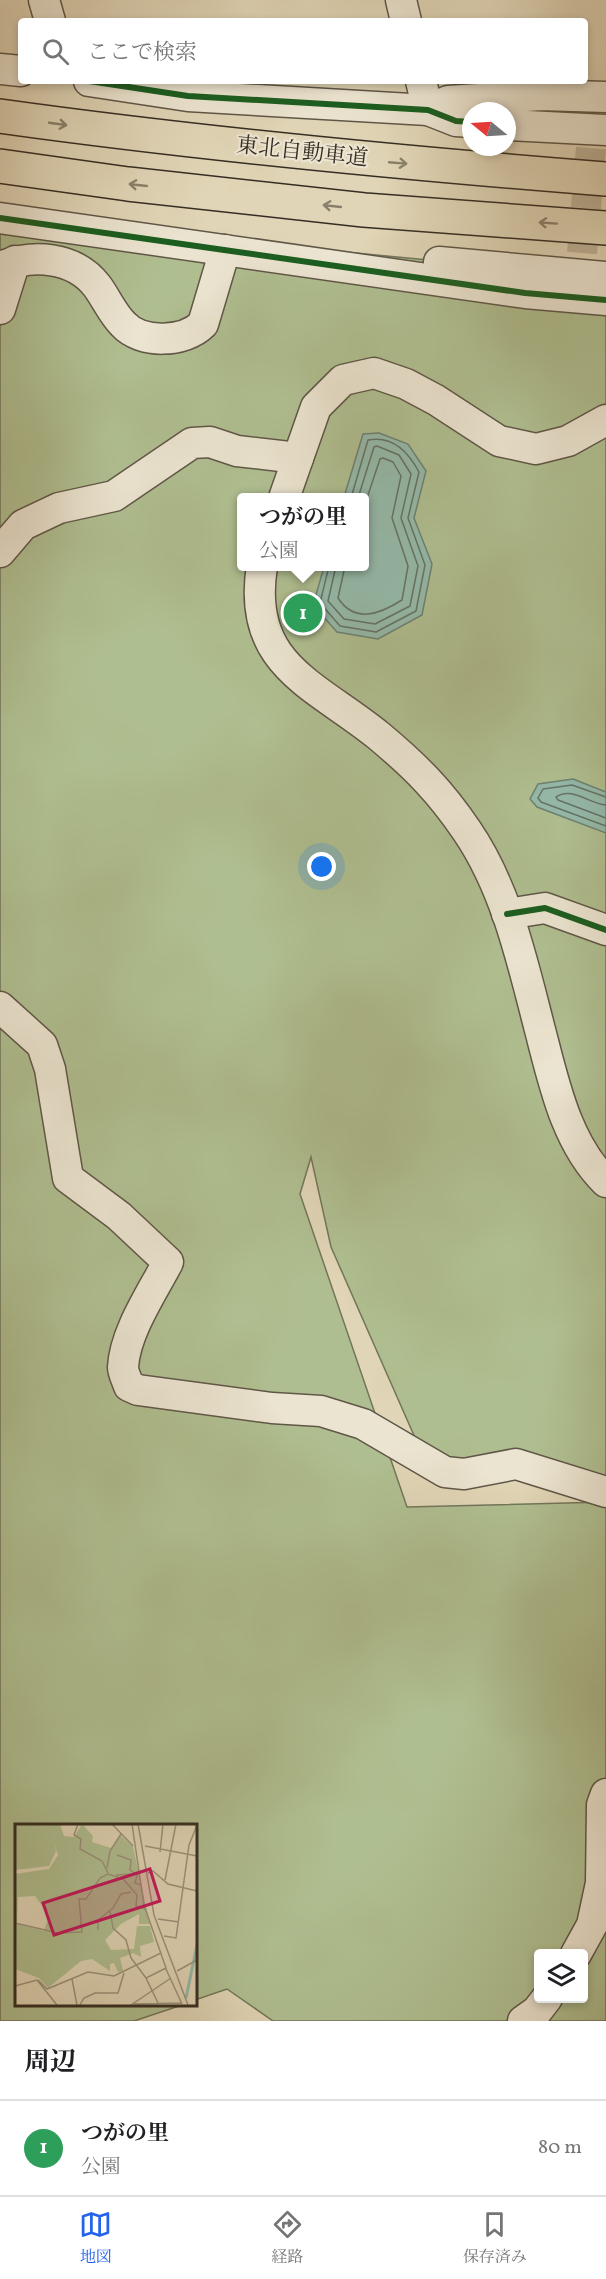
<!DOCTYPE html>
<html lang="ja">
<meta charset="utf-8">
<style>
:root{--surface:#fff;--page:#f6f6f6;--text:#202124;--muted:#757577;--line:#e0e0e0;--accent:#2563eb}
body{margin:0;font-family:Vollkorn,"Noto Serif JP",serif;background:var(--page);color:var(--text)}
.controls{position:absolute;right:18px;bottom:18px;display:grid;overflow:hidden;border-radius:6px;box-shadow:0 3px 9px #0003}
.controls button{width:54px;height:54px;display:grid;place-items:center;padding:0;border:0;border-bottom:2px solid var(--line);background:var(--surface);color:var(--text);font:30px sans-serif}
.compass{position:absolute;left:462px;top:102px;width:54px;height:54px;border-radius:50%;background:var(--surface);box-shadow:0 3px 9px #0003;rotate:288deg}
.you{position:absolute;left:322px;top:867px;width:21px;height:21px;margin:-15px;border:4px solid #fff;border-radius:50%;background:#1a73e8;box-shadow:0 0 0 9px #1a73e833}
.badge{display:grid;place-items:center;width:39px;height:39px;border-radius:50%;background:var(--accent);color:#fff;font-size:20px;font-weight:700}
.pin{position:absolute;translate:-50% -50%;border:3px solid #fff;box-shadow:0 2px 6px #0006}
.popup{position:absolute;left:237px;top:493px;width:132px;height:78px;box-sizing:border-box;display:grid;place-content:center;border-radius:6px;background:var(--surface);filter:drop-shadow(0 2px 4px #0005);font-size:20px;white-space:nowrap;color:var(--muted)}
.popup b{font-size:22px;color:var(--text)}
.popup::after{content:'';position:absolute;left:50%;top:100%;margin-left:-12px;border:12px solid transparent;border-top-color:var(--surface)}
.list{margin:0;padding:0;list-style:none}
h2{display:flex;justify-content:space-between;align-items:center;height:78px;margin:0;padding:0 24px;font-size:26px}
h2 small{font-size:20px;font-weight:400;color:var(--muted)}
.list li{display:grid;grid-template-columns:39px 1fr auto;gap:18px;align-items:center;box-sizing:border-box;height:96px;padding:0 24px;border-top:2px solid var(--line)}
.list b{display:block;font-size:22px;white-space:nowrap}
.list p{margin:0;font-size:20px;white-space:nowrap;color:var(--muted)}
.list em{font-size:20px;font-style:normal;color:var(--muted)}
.icon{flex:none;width:33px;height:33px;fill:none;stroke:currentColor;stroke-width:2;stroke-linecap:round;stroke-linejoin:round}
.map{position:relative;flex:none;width:606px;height:2021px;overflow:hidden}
.search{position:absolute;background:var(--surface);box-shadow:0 3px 9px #0003;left:18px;right:18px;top:18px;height:66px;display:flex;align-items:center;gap:15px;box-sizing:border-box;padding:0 21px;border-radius:6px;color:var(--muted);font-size:22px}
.sheet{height:174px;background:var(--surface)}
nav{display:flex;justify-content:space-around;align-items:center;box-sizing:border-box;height:84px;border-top:2px solid var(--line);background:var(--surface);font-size:16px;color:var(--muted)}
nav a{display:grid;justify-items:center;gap:3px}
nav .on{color:var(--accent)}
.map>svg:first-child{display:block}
</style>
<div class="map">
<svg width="606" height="2021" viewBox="0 0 606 2021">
<rect width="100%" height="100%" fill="#e0d5b6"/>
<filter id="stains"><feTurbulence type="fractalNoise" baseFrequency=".00333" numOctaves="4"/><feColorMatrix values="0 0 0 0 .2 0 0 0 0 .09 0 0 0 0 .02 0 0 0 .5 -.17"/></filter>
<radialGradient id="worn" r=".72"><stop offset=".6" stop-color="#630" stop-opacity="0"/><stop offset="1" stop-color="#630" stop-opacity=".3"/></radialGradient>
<path fill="#afbe90" stroke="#72765a" stroke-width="1.5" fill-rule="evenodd" d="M0 219 606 277V1476L431 1474 331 1247 311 1157 300 1194 407 1507 606 1502V2021H273L227 1989 195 2000V1826H16V2004L182 2005 134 2021H0ZM242 498H364V566H242ZM538 1954H584V1998H538Z"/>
<g fill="#94b9a9" stroke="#6e8173" stroke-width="1.5">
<polygon points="379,433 408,444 426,471 414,518 432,564 422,615 378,639 337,632 313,605 324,567 364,566 364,498 344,497 363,434"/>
<polygon points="573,779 606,792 606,833 537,807 530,799 538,784"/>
</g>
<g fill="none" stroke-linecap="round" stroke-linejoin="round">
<g stroke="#647366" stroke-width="1.5">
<path d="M329 566 320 603 340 626 376 632 416 611 425 565 408 518 419 472C409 453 393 435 368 440L351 498"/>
<polyline points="336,566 328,601 344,619 375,624 410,606 418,566 401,518 411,474 399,455 377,446 374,447 358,498"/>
<path d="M345 566 338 598C355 624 380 614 402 600L408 566 392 518 401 476 393 462 383 458 380 459 364 507"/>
<polyline points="606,797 572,785 543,789 538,798 541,802 606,826"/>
<path d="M606 805C589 804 572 786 556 797L558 800 606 818"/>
</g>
<polyline stroke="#beb399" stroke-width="30" stroke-dasharray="30 15" stroke-linecap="butt" points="582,253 591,148"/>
<g stroke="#605748" stroke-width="33">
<g id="minor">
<polyline points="44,0 50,21"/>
<polyline points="401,0 406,21"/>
<polyline points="0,69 21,71"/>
<polyline points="89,81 188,96 428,110 456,121 471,122"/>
<polyline points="421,81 428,110"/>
<polyline points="428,110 448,101 541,95 606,97"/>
<polyline points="507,125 606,130"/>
<polyline points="0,218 525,293 606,300"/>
<polyline points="439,262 606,277"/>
<path d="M0 267C32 254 74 256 97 286 106 298 112 313 123 324 141 344 184 343 203 324L225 250"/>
<polyline points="0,309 15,261"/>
<polyline points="284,498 316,407 343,380 374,373 406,384 436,400 499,441 536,449 568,441 606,420"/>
<polyline points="0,552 23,525 59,508 114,496 192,443 210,442 237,451 298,458"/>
<path d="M262 566C246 665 315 684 379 736 416 767 440 791 467 831 506 888 522 960 539 1026 553 1079 565 1142 606 1182"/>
<polyline points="507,914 545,908 606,930"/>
<path d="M0 1007 42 1045 50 1069 68 1178 119 1216 168 1262C152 1293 125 1332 123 1367 123 1373 127 1380 129 1386L138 1390 272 1408 321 1411 363 1424 445 1472 464 1474 516 1464 606 1492"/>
<polyline points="576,1954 592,1925 601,1883 602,1805 606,1794"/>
<polyline points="523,2021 537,2011 547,1998"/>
</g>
</g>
<g stroke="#352d23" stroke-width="36">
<g id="highway">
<path d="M0 116C201 144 403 163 606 179"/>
<polyline points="0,166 128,184 364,210 606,228"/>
</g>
</g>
<use href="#minor" stroke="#ebe4d0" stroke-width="30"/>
<use href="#highway" stroke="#e0d5b6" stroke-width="33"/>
<g stroke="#ebe4d0" stroke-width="10">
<g id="cycleway">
<polyline points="89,81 188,96 428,110 456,121 471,122"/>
<polyline points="0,218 525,293 606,300"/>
<polyline points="507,914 545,908 606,930"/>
</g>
</g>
<use href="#cycleway" stroke="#1b5e20" stroke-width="6"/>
</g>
<defs><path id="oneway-shaft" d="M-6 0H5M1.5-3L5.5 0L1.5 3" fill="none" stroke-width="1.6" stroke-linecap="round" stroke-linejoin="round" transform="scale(1.5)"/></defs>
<g stroke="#8a816c">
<use href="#oneway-shaft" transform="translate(58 124) rotate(8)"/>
<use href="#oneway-shaft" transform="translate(398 163) rotate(5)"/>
<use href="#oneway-shaft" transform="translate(138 185) rotate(-174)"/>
<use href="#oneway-shaft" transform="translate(332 206) rotate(-174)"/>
<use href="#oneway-shaft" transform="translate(548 223) rotate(-176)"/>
</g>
<g text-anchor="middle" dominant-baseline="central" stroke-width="4.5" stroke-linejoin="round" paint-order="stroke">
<g font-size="22" fill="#352d23" stroke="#ebe4d0">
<text transform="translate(302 153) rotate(6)">東北自動車道</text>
</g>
</g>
<g transform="translate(15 1824)">
<rect width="182" height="182" fill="#e0d5b6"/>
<path d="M0 0H45L49 12 59 13 67 0 78 12 77 18 96 24 105 11 118 23 135 100H124V90L106 100 90 116 96 126 119 125 122 102H135L139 118 125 122 126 133 118 129 105 134 108 147 103 148 99 139 95 140V147L77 135 66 137 33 164 24 154 0 145V50L34 45 43 31 39 19 41 27 34 42 0 46ZM20 72 34 91 29 107 2 100 3 73Z" fill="#afbe90" fill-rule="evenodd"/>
<path fill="none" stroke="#94b9a9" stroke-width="3" d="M171 174 182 121"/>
<path fill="none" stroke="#9c927b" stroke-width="1.5" d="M63 0 59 11 66 15 65 25 87 37 93 49M97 0 118 22M117 0 129 81 151 144 131 154 143 179M123 0 139 91 173 181M130 22 182 32M145 28 148 0M102 31 116 36 115 46 122 51 120 59 126 61M92 44 95 27 106 10M133 49 138 47 153 60 182 67M101 51 120 50M150 56 161 0M95 87 98 104 111 116 116 134 131 154M143 95 164 98M0 99 43 109 67 108 64 75H71L85 54 93 50 108 55 122 71 121 82 131 85M83 106V96L98 84 106 70 116 68M149 112 161 114 174 21 182 1M151 145 167 180M162 147 182 136M57 155 62 181M23 156 32 165 73 148 99 152 146 129M0 162 22 156 42 181M119 180 167 179M65 181 69 174 80 169H103L109 149M116 181 156 154"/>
<path fill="#c2185b" fill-opacity="0.15" stroke="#c2185b" stroke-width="3" d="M135 45 145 77 39 111 28 79Z"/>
<rect width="182" height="182" fill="none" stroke="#352d23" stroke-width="3"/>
</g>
<rect width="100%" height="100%" filter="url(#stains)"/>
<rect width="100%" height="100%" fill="url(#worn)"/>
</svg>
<div class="controls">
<button><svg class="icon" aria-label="layers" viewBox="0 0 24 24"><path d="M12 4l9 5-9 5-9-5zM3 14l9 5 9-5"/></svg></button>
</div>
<svg class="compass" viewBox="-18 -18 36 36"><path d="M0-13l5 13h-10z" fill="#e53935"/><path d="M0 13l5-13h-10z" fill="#757577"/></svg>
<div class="you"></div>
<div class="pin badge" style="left:303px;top:613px;background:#2e9e5b">1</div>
<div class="popup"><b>つがの里</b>公園</div>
<div class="search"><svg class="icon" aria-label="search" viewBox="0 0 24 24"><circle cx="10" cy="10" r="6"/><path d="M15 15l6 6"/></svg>ここで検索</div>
</div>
<section class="sheet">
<h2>周辺<small></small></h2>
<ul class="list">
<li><span class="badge" style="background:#2e9e5b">1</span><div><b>つがの里</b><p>公園</p></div><em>80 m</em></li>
</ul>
</section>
<nav>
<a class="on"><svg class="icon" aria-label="map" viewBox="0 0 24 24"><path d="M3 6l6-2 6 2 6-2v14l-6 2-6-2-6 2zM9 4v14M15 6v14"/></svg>地図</a>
<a><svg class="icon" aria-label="directions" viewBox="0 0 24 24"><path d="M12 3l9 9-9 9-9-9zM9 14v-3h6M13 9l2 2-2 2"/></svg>経路</a>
<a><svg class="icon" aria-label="saved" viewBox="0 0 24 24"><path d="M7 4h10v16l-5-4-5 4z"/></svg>保存済み</a>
</nav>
